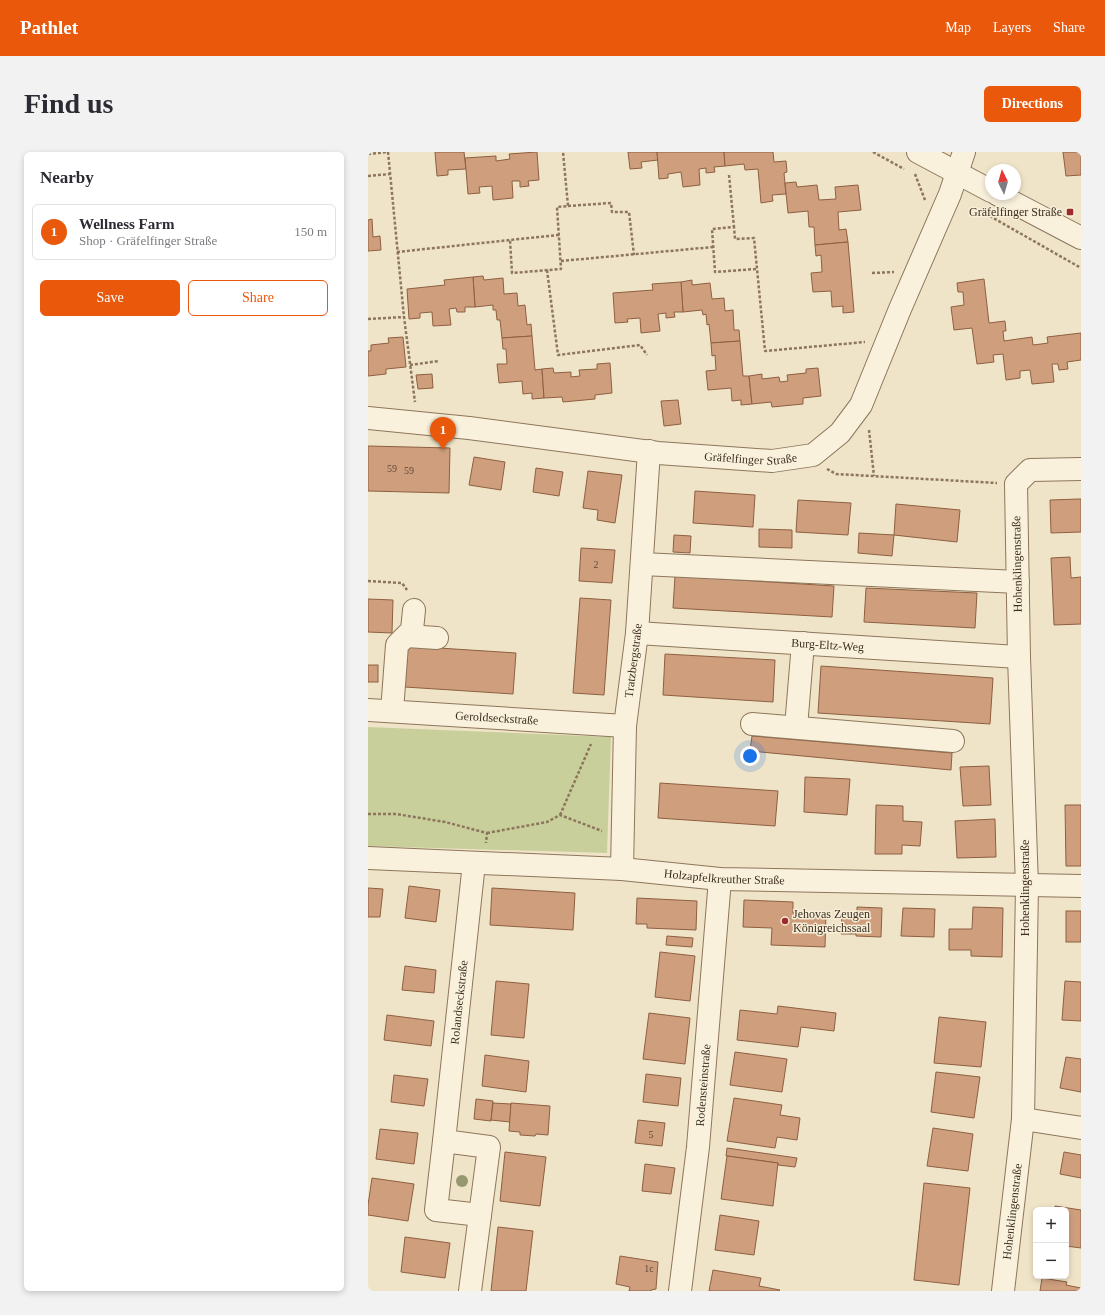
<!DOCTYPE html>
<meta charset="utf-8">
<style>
:root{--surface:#fff;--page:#f2f2f3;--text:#2b2b33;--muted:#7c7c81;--line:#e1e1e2;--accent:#ea580c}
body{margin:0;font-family:"Times New Roman",serif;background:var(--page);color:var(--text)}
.controls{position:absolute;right:12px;bottom:12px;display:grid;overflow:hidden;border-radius:6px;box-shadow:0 2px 6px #0003}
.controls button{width:36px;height:36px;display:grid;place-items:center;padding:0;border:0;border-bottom:1px solid var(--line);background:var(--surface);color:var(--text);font:20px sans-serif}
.compass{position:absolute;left:617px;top:12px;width:36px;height:36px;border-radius:50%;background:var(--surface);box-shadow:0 2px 6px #0003;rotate:355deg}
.you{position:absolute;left:382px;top:604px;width:14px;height:14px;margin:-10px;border:3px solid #fff;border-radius:50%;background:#1a73e8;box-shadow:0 0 0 6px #1a73e833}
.badge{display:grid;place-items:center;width:26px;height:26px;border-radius:50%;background:var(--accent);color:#fff;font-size:13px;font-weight:700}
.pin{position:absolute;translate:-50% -33px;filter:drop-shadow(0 1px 2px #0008)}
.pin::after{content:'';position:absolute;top:21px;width:14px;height:12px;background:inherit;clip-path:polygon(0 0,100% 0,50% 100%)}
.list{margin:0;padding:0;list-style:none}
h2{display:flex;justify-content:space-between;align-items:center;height:52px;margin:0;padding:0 16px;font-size:17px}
h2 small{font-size:13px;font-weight:400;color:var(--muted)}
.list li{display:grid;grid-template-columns:26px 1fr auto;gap:12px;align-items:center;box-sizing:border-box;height:56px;margin:0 8px 8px;padding:0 8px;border:1px solid var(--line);border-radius:6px}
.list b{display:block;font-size:15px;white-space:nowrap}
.list p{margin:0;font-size:13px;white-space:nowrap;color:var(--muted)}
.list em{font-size:13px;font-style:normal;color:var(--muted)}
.actions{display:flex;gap:8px;padding:12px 16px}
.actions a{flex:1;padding:9px 0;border:1px solid var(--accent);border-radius:6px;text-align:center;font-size:14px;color:var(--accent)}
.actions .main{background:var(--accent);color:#fff}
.map{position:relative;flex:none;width:713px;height:1139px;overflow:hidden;border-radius:6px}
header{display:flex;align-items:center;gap:24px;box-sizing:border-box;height:56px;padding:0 20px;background:var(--accent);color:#fff}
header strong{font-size:19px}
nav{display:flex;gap:22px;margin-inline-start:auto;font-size:14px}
.intro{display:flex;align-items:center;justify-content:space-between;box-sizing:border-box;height:96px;padding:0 24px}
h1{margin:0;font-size:28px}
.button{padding:10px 18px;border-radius:6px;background:var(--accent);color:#fff;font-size:14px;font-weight:700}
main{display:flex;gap:24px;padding:0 24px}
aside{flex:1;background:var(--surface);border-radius:6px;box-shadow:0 2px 6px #0003}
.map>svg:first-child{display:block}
</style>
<header>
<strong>Pathlet</strong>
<nav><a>Map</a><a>Layers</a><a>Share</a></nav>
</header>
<div class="intro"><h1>Find us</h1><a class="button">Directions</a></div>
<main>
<aside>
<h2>Nearby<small></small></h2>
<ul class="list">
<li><span class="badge">1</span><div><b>Wellness Farm</b><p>Shop · Gräfelfinger Straße</p></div><em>150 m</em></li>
</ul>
<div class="actions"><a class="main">Save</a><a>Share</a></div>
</aside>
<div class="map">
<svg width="713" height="1139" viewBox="0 0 713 1139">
<rect width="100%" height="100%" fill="#f0e4c8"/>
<polygon fill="#c9cf9b" points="0,575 243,585 239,701 0,694"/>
<g fill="#cf9f7d" stroke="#8d5f41">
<polygon points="67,0 96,0 98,17 80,18 80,23 69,24"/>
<polygon points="169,0 171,28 160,29 161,34 152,35 152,29 144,29 145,46 125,48 124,34 111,35 112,41 100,42 97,6 128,4 128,9 142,7 141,2"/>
<polygon points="260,0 289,0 290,8 273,10 274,16 262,17"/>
<polygon points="289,0 356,0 357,14 346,15 347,20 338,21 338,16 331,17 332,33 315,35 313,20 300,22 300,26 291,27"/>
<polygon points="356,0 405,0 406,10 418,9 419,20 416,21 418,42 404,43 405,49 393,51 390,17 377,18 376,12 357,14"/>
<polygon points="695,0 713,0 713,23 698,24"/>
<polygon points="428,30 429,35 449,33 451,48 468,47 467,35 490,33 493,58 470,60 471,78 478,77 480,90 447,93 446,75 441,75 440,59 420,61 417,31"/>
<polygon points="4,67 5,85 12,84 13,98 0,99 0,68"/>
<polygon points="480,90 486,160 475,161 475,154 464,155 463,139 445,140 443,121 454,120 453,103 448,104 447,93"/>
<polygon points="115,124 116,128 135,126 136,142 149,141 150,154 157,153 159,173 163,172 164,184 134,186 132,168 129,168 128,158 125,158 125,153 107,155 105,125"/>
<polygon points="105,125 107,155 97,155 97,160 89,160 88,156 81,157 83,173 65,174 64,160 52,161 52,166 41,167 39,137 77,133 76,128"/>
<polygon points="616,127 621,171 637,169 638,179 635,179 636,189 664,185 665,193 673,192 680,191 679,185 713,181 713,208 699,210 700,217 691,218 690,212 684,212 686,230 664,232 662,218 652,219 652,226 638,228 635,202 625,203 626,210 609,212 604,176 586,178 583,155 596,153 595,140 590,140 589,131"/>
<polygon points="324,128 324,133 342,131 344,147 356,146 357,159 365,158 366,178 371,178 372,189 343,191 341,172 339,173 338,162 335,163 334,158 315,160 313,130"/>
<polygon points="313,130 315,160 306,160 307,165 298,166 298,161 290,162 292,179 273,181 272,166 259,167 260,170 247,171 245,141 285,138 284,132"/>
<polygon points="164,184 167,218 174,217 176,246 164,247 164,241 155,242 154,229 131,231 129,212 139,212 138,197 135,197 134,186"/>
<polygon points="35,185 38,215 18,217 18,222 0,224 0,199 3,199 3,193 21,191 20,186"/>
<polygon points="372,189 375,224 381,224 384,252 373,253 373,248 364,249 363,236 340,238 338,219 348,218 347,203 344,204 343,191"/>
<polygon points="242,211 244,241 227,243 227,247 195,250 194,245 176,246 174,217 185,216 186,221 203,220 203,225 212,224 211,218 229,217 229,212"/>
<polygon points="450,216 453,244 435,246 435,252 404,255 403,250 384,252 381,224 394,222 394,227 411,225 412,230 420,229 419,223 438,221 438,217"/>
<polygon points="64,222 65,236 50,237 48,223"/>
<polygon points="310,248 313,272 296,274 293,249"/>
<polygon points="0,294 82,296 81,341 0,339"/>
<polygon points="106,305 137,310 133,338 101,333"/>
<polygon points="168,316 195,320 191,344 165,340"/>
<polygon points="220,319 254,323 247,371 229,368 230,358 215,356"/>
<polygon points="327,339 387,343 385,375 325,371"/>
<polygon points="711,347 713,347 713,380 683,381 682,348"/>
<polygon points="430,348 483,351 480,383 428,380"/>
<polygon points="528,352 592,358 589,390 526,383"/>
<polygon points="391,377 424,378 424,396 391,395"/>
<polygon points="491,381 526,383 524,404 490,401"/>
<polygon points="306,383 323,384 322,401 305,400"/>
<polygon points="213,396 247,398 244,431 211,429"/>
<polygon points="702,405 703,426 713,425 713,472 686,473 683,406"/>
<polygon points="307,424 466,434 464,465 305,456"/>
<polygon points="498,436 609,441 607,476 496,470"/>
<polygon points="212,446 243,448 236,543 205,541"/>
<polygon points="0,447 25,448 24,481 0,480"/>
<polygon points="40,494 148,501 145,542 37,535"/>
<polygon points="297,502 407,508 405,550 295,543"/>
<rect x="0" y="513" width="10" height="17"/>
<polygon points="453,514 625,526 622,572 450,561"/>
<polygon points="384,584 584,601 583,618 382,599"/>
<polygon points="621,614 623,653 595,654 592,615"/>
<polygon points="437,625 482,627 479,663 436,660"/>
<polygon points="292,631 410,639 407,674 290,666"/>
<polygon points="508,653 535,654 535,669 554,670 552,694 534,693 534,702 507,702"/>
<polygon points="697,653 713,653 713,714 698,714"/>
<polygon points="627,667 628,705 589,706 587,669"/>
<polygon points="41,734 72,738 68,770 37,766"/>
<polygon points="0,736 15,737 12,765 0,765"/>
<polygon points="124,736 207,741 205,778 122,773"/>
<polygon points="269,746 329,749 328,778 279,776 279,772 268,772"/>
<polygon points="376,748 425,750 425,761 458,762 457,795 403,793 404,776 375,775"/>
<polygon points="489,755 514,756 513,785 488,784 488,782 473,782 474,761 489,762"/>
<polygon points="605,755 635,756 634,805 603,804 603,798 581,798 581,777 604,777"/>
<polygon points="535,756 567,757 566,785 533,784"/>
<rect x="698" y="759" width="15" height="31"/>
<polygon points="299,784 325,786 324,795 298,793"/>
<polygon points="292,800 327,804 322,849 287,845"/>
<polygon points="37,814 68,818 66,841 34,838"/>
<polygon points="128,829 161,832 156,886 123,883"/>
<polygon points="697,829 713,830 713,869 694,868"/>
<polygon points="410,854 468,861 466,879 433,875 430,895 369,888 372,858 409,862"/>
<polygon points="281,861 322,866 317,912 275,907"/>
<polygon points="19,863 66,869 63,894 16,888"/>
<polygon points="571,865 618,870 613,915 566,911"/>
<polygon points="367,900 419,907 414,940 362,933"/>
<polygon points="117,903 161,909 158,940 114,934"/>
<polygon points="698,905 713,907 713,940 692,936"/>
<polygon points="568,920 612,925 606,966 563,960"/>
<polygon points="278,922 313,926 310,954 275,950"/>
<polygon points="26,923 60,927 56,954 23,950"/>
<polygon points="366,946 414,953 412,963 432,966 429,988 409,985 407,996 359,989"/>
<polygon points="108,947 125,949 123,969 106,967"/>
<polygon points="125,951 143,952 142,970 123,968"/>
<polygon points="143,951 182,954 180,983 168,982 167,984 152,983 152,980 141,979"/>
<polygon points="270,968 297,971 294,994 267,991"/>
<polygon points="565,976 605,982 600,1019 559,1014"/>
<polygon points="12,977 50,981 46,1012 8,1007"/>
<polygon points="359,996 429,1006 427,1015 410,1013 410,1011 359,1004 358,1004"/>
<polygon points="137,1000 178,1005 172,1054 132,1049"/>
<polygon points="696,1000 713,1003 713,1026 692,1022"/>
<polygon points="359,1004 410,1011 405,1054 353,1047"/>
<polygon points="277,1012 307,1016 303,1042 274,1039"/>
<polygon points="4,1026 46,1032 40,1069 0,1063 0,1053"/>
<polygon points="556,1031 602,1036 591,1133 546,1128"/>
<polygon points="687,1054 713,1058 713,1096 698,1094 698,1058 687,1058"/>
<polygon points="352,1063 391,1069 386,1103 347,1098"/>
<polygon points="130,1075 165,1079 158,1139 123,1139"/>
<polygon points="37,1085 82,1091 77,1126 33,1120"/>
<polygon points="252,1104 290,1110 288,1137 283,1138 283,1139 261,1139 262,1135 248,1132"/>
<polygon points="345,1118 393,1126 391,1134 412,1138 411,1139 341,1139"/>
<polygon points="674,1126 699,1130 698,1133 713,1136 713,1139 672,1139"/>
</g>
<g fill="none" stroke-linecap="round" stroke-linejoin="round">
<g stroke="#8d765c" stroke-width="24">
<g id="minor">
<polyline points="550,0 623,39"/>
<polyline points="629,42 713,86"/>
<path id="s1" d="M0 266 101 276 290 301 404 309 445 303 472 281 493 253 532 157 582 42 596 0"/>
<polyline points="274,412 650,430"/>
<path id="s2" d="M269 481 651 505"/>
<polyline points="39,484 69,486"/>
<path id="s3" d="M0 558 257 574"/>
<polyline points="24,559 29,493 44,478 46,458"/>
<polyline points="384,572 585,589"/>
<polyline points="428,575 435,491"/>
<path id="s4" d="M0 706 254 717 352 727 713 734"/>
<path id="s5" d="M254 717 257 574 269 481 281 299"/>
<polyline points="655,967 713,976"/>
<polyline points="76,989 68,1058 112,1063"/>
<path id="s6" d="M102 1139 121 995 76 989 106 711"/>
<path id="s7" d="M312 1139 330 995 352 727"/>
<path id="s8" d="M635 1139 655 967 659 734 651 505 648 332 662 318 713 317"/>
</g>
</g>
<g stroke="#8d765c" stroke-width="2.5" stroke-dasharray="3 2" stroke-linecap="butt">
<polyline points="20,0 36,165 47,250"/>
<polyline points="505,0 536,17"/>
<polyline points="0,2 19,0"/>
<polyline points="547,22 557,48"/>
<polyline points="361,23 366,75"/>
<polyline points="0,24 22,22"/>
<polyline points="200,54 243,51 244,60 261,60 266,103"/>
<polyline points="613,59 713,116"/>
<polyline points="191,83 142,88 144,121 193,117 189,55 200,54 195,0"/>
<polyline points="29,100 142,88"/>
<polyline points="193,109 345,95"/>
<polyline points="388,117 347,120 344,77 366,75 367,87 386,86 397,199 497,190"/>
<polyline points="179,118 190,203 272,193 279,203"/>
<polyline points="504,121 526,120"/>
<polyline points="0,167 36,165"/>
<polyline points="42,213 71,209"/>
<polyline points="501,278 506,324"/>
<polyline points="459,317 468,322 629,331"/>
<polyline points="0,429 34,431 39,438"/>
<polyline points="0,662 28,662 77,670 119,681 118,691"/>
<polyline points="192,663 223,592"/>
<polyline points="119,681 179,670 192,663 234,679"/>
</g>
<use href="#minor" stroke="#faf1dc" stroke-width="22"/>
</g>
<circle fill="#96986f" cx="94" cy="1029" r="6"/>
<g fill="#9e2a2b" stroke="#f7eed8" stroke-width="1.5">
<rect x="698" y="56" width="8" height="8" rx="2"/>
<circle cx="417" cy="769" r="4"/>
</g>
<g text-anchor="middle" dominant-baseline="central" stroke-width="3" stroke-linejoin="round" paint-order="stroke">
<g font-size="10" fill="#624a37">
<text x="24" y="316">59</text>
<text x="41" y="318">59</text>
<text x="228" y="412">2</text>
<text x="283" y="982">5</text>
<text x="281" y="1116">1c</text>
</g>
<g font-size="12" fill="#3d2e20" stroke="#f7eed8" text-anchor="end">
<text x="694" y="60">Gräfelfinger Straße</text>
<text x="425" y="762" text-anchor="start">Jehovas Zeugen<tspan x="425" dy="14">Königreichssaal</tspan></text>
</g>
<g font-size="12" fill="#3d2e20" stroke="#f7eed8">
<text stroke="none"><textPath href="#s1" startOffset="385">Gräfelfinger Straße</textPath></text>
<text transform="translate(649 412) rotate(-91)">Hohenklingenstraße</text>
<text stroke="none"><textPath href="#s2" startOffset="191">Burg-Eltz-Weg</textPath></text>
<text stroke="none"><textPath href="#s5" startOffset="209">Tratzbergstraße</textPath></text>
<text stroke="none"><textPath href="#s3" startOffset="129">Geroldseckstraße</textPath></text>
<text stroke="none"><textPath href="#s4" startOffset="357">Holzapfelkreuther Straße</textPath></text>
<text transform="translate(657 736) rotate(-90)">Hohenklingenstraße</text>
<text stroke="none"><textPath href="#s6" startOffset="330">Rolandseckstraße</textPath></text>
<text stroke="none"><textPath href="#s7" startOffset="207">Rodensteinstraße</textPath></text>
<text stroke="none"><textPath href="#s8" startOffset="80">Hohenklingenstraße</textPath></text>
</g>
</g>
</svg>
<div class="controls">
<button>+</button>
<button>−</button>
</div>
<svg class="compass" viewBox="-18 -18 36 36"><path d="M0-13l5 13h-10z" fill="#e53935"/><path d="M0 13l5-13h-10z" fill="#7c7c81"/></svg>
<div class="you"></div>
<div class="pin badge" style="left:75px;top:298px">1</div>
</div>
</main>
